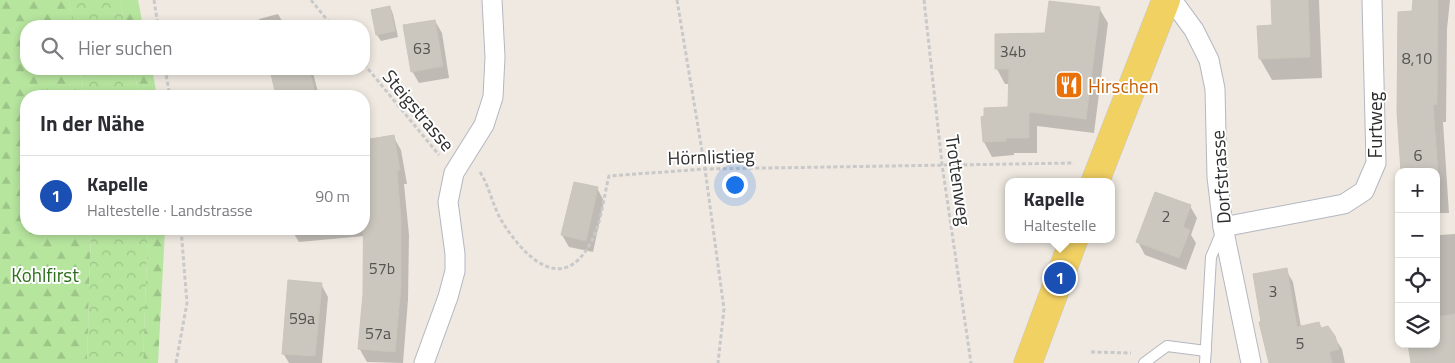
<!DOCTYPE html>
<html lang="de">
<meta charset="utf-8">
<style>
:root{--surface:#fff;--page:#f2f2f3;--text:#2b2b33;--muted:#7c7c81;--line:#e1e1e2;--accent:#4264fb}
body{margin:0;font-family:"Titillium Web",sans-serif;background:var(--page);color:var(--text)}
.controls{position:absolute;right:15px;bottom:15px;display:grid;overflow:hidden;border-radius:10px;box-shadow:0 2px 8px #0003}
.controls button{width:45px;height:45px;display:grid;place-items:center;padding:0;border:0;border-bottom:1px solid var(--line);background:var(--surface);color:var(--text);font:25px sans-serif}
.you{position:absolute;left:734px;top:184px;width:18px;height:18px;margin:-12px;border:4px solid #fff;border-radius:50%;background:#1a73e8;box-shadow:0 0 0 8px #1a73e833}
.badge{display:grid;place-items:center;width:32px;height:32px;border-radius:50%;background:var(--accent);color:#fff;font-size:16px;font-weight:700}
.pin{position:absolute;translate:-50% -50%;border:2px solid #fff;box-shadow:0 1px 5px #0006}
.popup{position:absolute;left:1005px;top:178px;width:110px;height:65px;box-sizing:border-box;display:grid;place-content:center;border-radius:10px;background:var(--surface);filter:drop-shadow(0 1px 4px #0005);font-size:16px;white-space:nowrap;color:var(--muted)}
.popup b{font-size:19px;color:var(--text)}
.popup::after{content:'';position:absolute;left:50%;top:100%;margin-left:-10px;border:10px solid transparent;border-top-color:var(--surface)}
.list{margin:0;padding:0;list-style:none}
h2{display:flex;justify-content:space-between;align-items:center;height:65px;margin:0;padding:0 20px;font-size:21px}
h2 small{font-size:16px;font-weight:400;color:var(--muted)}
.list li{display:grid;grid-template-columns:32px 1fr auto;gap:15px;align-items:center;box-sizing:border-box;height:80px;padding:0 20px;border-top:1px solid var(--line)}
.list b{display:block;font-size:19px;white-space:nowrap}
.list p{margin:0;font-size:16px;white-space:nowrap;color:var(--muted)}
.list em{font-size:16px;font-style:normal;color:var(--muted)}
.icon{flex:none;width:28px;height:28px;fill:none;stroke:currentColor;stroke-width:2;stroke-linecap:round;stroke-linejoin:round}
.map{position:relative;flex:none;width:1455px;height:363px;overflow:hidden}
.search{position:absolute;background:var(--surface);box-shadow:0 2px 8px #0003;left:20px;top:20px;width:350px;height:55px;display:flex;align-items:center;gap:12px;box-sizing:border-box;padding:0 18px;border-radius:20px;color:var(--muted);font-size:19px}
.panel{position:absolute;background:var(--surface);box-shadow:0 2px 8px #0003;left:20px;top:90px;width:350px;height:145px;border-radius:20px}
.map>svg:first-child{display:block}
</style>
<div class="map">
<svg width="1455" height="363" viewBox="0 0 1455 363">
<defs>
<pattern id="forest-firs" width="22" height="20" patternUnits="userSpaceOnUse" patternTransform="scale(1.25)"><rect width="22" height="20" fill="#b6e59e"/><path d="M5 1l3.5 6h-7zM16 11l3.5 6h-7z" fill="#9dc588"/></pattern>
<pattern id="park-crowns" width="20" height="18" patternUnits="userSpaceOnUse" patternTransform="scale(1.25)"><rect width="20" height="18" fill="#b6e59e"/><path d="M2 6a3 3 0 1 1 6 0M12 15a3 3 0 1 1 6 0" fill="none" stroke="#9dc588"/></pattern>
</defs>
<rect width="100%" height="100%" fill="#efe9e1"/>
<g fill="url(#forest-firs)">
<polygon points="0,0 69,0 73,26 26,26 26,69 79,69 84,96 26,96 26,229 91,229 87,363 0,363"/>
<polygon points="120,0 138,0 143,26 125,26"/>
<polygon points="134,69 152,69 157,96 139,96"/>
<polygon points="148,229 165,229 158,363 143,363"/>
</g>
<g fill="url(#park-crowns)">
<polygon points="69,0 120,0 125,26 73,26"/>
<polygon points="79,69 134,69 139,96 84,96"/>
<polygon points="91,229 148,229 143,363 87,363"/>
</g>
<g fill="#0003">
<polygon points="1272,0 1319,0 1322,78 1272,80 1260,59 1273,27"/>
<polygon points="1415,0 1450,0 1447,29 1446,122 1443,122 1449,213 1440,213 1440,235 1455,234 1455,363 1412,363 1436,344 1436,172 1413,13"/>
<polygon points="390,7 393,14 398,37 381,41 377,35"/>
<polygon points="1099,8 1108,23 1094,133 1037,126 1037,153 1014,153 1014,155 992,157 984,142 1009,108 1009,84 1005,84 997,69 1046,35"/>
<polygon points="278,14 285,26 260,26 259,19"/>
<polygon points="435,21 442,33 449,78 419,83 412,71"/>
<polygon points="271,69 312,69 319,96 278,96"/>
<polygon points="393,136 401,150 407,184 404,184 409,235 408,300 403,363 367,362 359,348 364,294 364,236 299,242 291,229 364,229 364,141"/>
<polygon points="597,188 604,201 593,252 569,247 562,235"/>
<polygon points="1190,206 1197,218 1191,235 1196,243 1186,270 1145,255 1138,242"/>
<polygon points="1398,227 1399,227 1399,270 1397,267"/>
<polygon points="1286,270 1293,282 1301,327 1318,323 1322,329 1334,337 1342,349 1345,363 1270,363 1263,323"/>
<polygon points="321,284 328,297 322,363 289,363 283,353"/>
</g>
<g fill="#cbc7bf" stroke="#cbc5ba">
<polygon points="1271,0 1308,0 1310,57 1259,59 1257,26 1272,25"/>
<polygon points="1413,0 1438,0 1437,104 1433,105 1438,172 1401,172 1397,112 1398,12 1412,11"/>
<polygon points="1049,1 1100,7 1086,119 1029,112 1029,138 1006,138 1006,141 983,142 981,117 984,116 984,108 1008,107 1009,69 995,69 995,34 1045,33"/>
<polygon points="390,6 395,31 376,35 371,10"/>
<polygon points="435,20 443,66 411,72 403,25"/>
<polygon points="270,69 309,69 316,96 276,96"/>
<polygon points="394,135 400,170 397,170 401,221 401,286 395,352 358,349 363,294 364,140"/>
<polygon points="574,182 598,187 586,241 561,235"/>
<polygon points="1155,192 1191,205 1183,227 1190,230 1179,258 1136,242"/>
<polygon points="1287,268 1297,327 1319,322 1321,328 1328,326 1335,336 1339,349 1329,352 1332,363 1269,363 1259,322 1261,322 1253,274"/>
<polygon points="288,280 322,283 315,356 282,354"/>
<polygon points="1455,314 1455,363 1411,363 1408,344 1436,344 1436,317"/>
</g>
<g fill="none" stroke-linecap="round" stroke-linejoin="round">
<g stroke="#b4b7c1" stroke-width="12">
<g id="lane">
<polyline points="1144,363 1167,346 1206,351"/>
<polyline points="1205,363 1211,257 1222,231"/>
</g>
</g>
<g stroke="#b4b7c1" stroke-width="21">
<g id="street">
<polyline points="1172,0 1194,30 1209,60 1215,89 1217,177 1223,227 1251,363"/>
<polyline points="1223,227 1344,204 1364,191 1376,163 1372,0"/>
<polyline points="424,363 448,297 455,271 455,254 448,202 454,173 484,125 493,97 495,57 492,0"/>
</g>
</g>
<g stroke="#c9c9c9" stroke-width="29">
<g id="primary">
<polyline points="1095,182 1166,0"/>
<polyline points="1028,363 1074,239"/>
</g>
</g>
<g stroke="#c9c9c9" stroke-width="3" stroke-dasharray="4 2.5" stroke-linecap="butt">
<polyline points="154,0 158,26"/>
<polyline points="311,0 332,26"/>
<polyline points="677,0 705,169 724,309 718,363"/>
<polyline points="924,0 942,164 971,363"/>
<polyline points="364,64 439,155"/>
<polyline points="165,69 170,96"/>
<path d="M480 172C489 186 492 203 500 218 521 254 562 298 591 242 601 225 604 195 609 176L705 169 1074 163"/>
<polyline points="1091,352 1131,353"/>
<polyline points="176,363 187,303 181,229"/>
</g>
<use href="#lane" stroke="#fff" stroke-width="10"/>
<use href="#street" stroke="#fff" stroke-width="19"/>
<use href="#primary" stroke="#f2d163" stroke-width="28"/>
</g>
<defs>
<g id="restaurant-square" transform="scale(1.4375)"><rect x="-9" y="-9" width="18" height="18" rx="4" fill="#e8710a" stroke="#fff"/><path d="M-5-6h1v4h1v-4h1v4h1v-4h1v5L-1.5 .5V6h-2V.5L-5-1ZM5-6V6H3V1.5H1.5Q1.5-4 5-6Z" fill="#fff"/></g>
</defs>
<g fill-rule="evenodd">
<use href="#restaurant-square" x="1069" y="85"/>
</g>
<g text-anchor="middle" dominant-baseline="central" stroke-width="4" stroke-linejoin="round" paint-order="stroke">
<g font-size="16" fill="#555452">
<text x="422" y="48">63</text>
<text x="1013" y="51">34b</text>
<text x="1417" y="58">8,10</text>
<text x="1418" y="155">6</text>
<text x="1166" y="216">2</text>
<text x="382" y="268">57b</text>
<text x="1273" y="291">3</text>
<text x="302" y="318">59a</text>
<text x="378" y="333">57a</text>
<text x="1300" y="343">5</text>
</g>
<g font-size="19" fill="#c56008" stroke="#fff" text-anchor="start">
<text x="1088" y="85">Hirschen</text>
</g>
<g font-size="19" fill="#2e2e2e" stroke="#fff">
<text transform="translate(419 110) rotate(50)">Steigstrasse</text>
<text transform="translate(1374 125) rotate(-90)">Furtweg</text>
<text transform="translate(711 156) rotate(-2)">Hörnlistieg</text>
<text transform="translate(1220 177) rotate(-94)">Dorfstrasse</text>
<text transform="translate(959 180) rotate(82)">Trottenweg</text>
</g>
<g font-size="19" fill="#2c6e1b" stroke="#fff">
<text x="45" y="274">Kohlfirst</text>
</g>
</g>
</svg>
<div class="controls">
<button>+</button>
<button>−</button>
<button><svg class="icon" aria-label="locate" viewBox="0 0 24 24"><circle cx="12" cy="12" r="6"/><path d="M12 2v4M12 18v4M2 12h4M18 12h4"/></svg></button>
<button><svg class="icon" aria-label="layers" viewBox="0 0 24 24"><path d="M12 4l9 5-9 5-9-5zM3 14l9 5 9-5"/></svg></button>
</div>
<div class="you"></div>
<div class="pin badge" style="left:1060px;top:278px;background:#1a4fb4">1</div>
<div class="popup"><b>Kapelle</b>Haltestelle</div>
<div class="search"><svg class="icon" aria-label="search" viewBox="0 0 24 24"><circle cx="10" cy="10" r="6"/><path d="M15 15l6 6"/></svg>Hier suchen</div>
<section class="panel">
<h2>In der Nähe<small></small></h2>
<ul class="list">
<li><span class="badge" style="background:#1a4fb4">1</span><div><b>Kapelle</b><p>Haltestelle · Landstrasse</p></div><em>90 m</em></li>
</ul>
</section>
</div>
